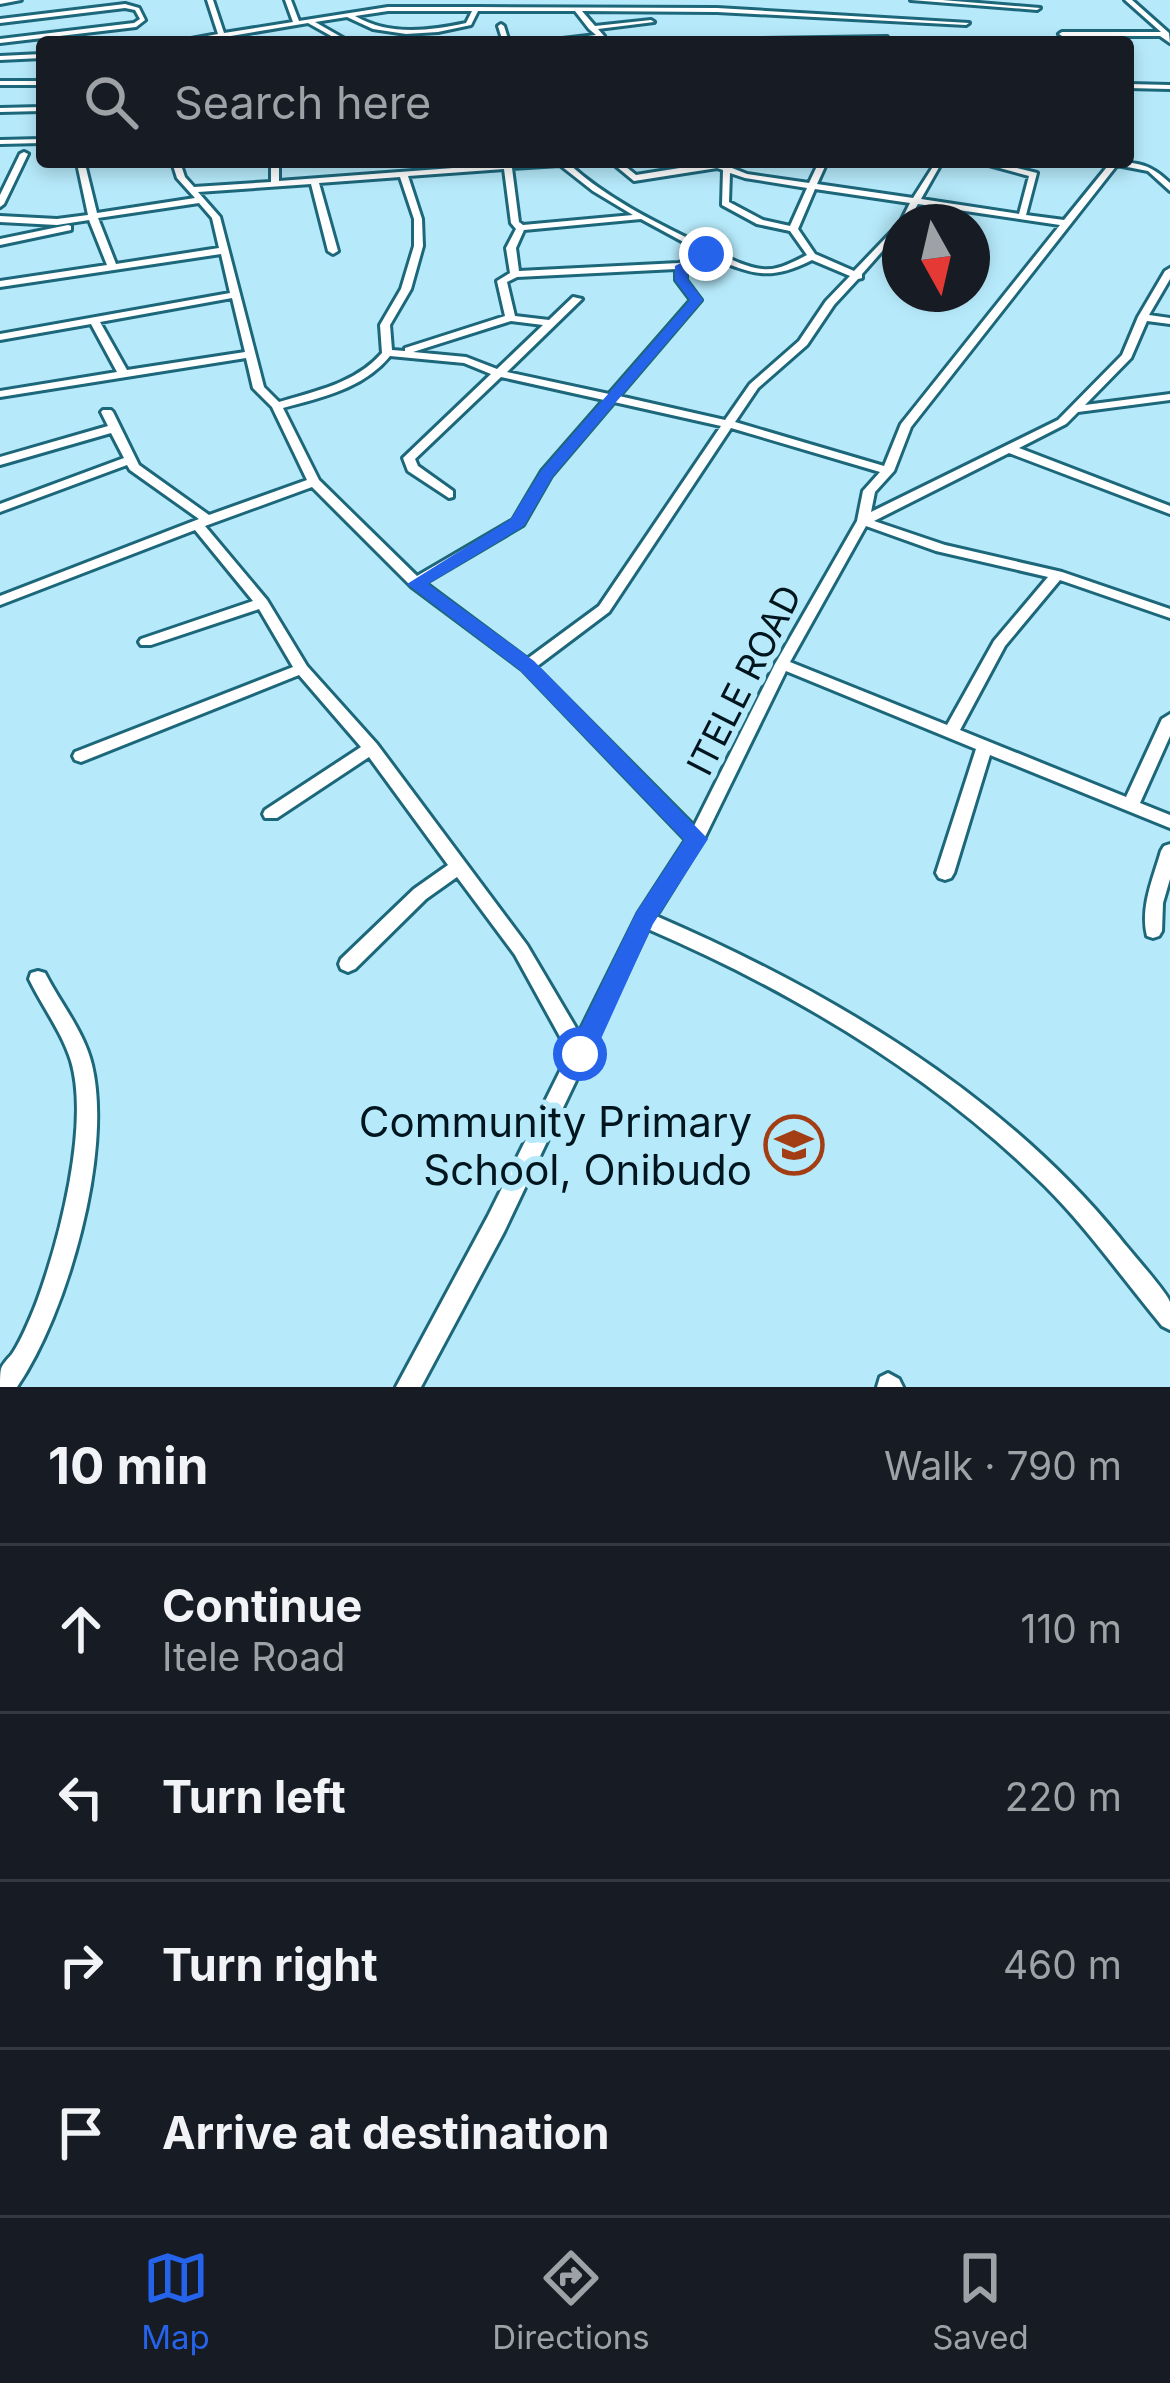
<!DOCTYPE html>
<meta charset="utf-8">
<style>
:root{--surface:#171b24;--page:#20242c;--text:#f1f3f6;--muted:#9ea1a6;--line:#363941;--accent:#2563eb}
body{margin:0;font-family:Inter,sans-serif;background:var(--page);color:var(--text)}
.compass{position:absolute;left:882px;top:204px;width:108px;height:108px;border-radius:50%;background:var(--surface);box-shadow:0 6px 18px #0003;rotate:172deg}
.stop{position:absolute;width:36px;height:36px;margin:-27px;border:9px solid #2563eb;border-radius:50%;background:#fff}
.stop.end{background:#2563eb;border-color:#fff;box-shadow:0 3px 12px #0008}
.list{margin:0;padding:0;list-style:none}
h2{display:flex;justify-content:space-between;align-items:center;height:156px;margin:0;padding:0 48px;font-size:51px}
h2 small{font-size:39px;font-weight:400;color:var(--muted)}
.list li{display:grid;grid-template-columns:78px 1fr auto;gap:36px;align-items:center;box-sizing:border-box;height:168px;padding:0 48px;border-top:3px solid var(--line)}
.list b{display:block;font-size:45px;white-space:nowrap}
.list p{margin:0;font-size:39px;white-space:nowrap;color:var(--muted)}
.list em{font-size:39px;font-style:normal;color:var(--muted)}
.icon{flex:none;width:66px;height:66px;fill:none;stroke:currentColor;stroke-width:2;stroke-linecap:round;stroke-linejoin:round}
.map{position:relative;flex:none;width:1170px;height:1387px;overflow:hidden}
.search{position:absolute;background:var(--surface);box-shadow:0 6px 18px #0003;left:36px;right:36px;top:36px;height:132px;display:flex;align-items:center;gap:30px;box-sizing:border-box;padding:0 42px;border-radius:12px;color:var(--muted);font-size:45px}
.sheet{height:828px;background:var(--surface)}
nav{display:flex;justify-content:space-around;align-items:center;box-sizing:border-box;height:168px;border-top:3px solid var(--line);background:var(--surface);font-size:33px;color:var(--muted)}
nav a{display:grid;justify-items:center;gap:6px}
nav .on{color:var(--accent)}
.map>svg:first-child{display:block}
</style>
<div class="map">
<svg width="1170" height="1387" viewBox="0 0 1170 1387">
<rect width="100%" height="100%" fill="#b6eafb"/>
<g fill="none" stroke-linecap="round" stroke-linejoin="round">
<g stroke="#1d677b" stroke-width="6">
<g id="minor">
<polygon points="0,0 21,0 0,4"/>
<path d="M207 0H213L224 33 293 22 285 0H291L299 21 388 7H476L717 8 969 23 966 25 717 12 582 11 595 26 651 20 654 22 598 29 604 36 601 38 537 42 596 35 589 29 575 11H478L471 25 438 32 406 34 373 29 347 17 315 22 350 42H342L308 23 225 37 226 40 223 42 219 38 175 42 218 34ZM388 11H472L466 23C429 31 389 36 355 16Z"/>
<polygon points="911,0 942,0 1040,8 1037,10"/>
<polygon points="1125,0 1132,0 1169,33 1170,43 1160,36 1062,36 1059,34 1062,32 1161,32"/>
<polygon points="125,4 139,8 145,20 136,27 0,43 0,39 134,23 140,19 135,10 125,8 0,23 0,19"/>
<polygon points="501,24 504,26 509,42 503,42 498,26"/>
<polygon points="887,37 889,40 689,42 692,40"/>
<polygon points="42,54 42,58 0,60 0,56"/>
<rect x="0" y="81" width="42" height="4"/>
<polygon points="1128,84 1170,85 1170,89 1128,88"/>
<polygon points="42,107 42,111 0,112 0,108"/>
<polygon points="42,139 42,143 0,144 0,140"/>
<polygon points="24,152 28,154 4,204 0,207 0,195 20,154"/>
<path d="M172 162H180L185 177 194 187 271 182V162H279V181L533 162H570L569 164C608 200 661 225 708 248 725 256 743 267 762 269 778 271 793 262 807 255L790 231 757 224 722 205 723 170 717 168 634 181 611 162H620L636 175 717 162 747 174 809 183 819 162H827L817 184 913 198 936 162H942L921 199 1019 214 1029 176 978 162H992L1037 173 1026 215 1064 220 1111 162C1138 162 1150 164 1170 183V191L1148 171 1117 165 911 427 894 471 875 492 871 512 1058 420 1122 355 1138 317 1165 271 1170 268V279L1149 315 1170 318V324L1147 321 1131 358 1085 405 1170 394V400L1078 412 1066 424 1019 448 1170 506V514L1009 453 874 521 945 545 1062 572 1170 609V618L1060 580 1005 646 960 730 1126 797 1162 719 1170 714V736L1140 803 1170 815V828L990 755 954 873 951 878 945 880 939 878 936 873 976 749 786 671 704 839 656 916C827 990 1000 1091 1119 1237 1128 1249 1167 1292 1170 1302 1170 1309 1170 1322 1170 1330L1162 1326C1123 1279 1088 1229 1045 1186 933 1075 792 991 648 929L504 1232 421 1387H396L488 1216 569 1053 515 955 457 877 426 899 355 969 348 972 341 969 339 964 341 959 414 889 448 865 369 757 277 818H265L263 814 265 810 361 747 299 675 81 762 75 760 73 756 75 752 293 667 259 609 151 645H141L139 642 141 639 253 601 195 530 0 605V596L199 519 130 470 127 465 0 512V504L124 458 111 433 0 465V457L108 426 101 412 103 410H111L113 412 139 465 209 515 307 480 272 407 253 388 246 358 0 397V391L117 372 91 324 0 340V334L230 293 221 254 0 287V281L107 265 89 220 57 225 0 222V216L57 219 88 215 78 168 82 166 86 168 97 213 195 198 177 178ZM560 165 593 191 633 215 523 225 519 222 512 168ZM504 169 511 223 516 229 506 248 510 273 497 281 505 316 405 348V351L392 350 390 325 411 289 423 246 422 219 408 176ZM730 173 745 178 807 188 790 226 763 220 729 202ZM400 177 414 219V246L401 289 380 325 382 353C356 383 316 391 279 402L264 387 220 217 198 192 311 184 328 251 333 254 338 251 319 183ZM815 189 910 203 900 223 854 271 815 254 798 229ZM199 203 212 218 219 248 116 264 98 218ZM918 204 1060 225 901 424 884 466 735 422 758 388 807 345 834 305 858 279 862 278V274L900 231V222H907ZM641 219 702 252 679 263 519 271 516 248 524 230ZM709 256C751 274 769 282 812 260L850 276 826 301 799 341 750 384 725 420 619 396 701 300 686 280V267ZM676 269V280L691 300 609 394 507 372 582 299 573 297 549 320 515 316 507 282 517 277ZM232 298 245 352 127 370 100 322ZM511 321 543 325 497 369 466 357 413 352ZM390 356 464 363 491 374 403 458 408 471 449 498 453 497V491L418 466 415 459 501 377 604 400 542 471 513 520 417 576 319 480 283 408C322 397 363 389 390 356ZM614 402 721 426 599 606 527 659 425 583 523 525 551 476ZM731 428 880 472 863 491 857 521 775 664 694 826 536 667 609 612ZM312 487 411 586 522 669 686 840 638 914 579 1033 527 945 377 744 307 666 267 600 205 526ZM866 526 936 551 1048 577 994 641 947 725 790 662Z"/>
<polygon points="68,225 71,226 71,230 0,245 0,239"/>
<path d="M1170 844V879L1163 903 1162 931 1159 936 1153 938 1147 936C1140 907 1153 879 1161 851L1164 846Z"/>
<path d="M38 971 45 973C60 1003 84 1031 92 1065 113 1153 67 1314 17 1387H0C0 1382 0 1373 1 1369 3 1363 8 1359 12 1354 22 1339 29 1321 36 1304 59 1242 90 1125 71 1061 62 1032 42 1006 29 979L31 973Z"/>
<polygon points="888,1373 899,1379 903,1387 877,1387 880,1377"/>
</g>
</g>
<use href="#minor" fill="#fff" fill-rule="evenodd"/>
</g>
<polygon fill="#2563eb" points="702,252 712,254 687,268 688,280 703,300 553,476 524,526 428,584 534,661 708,839 653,924 590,1063 580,1066 568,1054 636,913 684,840 520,670 407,584 511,519 541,471 690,300 675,280 675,266"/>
<defs>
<g id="school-ring" transform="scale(3)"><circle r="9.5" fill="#b6eafb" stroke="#a33d14" stroke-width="1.5"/><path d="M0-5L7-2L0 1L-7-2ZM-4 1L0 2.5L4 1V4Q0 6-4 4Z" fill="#a33d14"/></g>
</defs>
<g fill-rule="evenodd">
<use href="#school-ring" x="794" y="1145"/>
</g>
<g text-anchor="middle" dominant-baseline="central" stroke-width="12" stroke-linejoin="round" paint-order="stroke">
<g font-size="36" fill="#00151d" stroke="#b6eafb">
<text transform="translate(744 680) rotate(-63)">ITELE ROAD</text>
</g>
<g font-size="42" fill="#00151d" stroke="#b6eafb" text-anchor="end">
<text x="752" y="1121">Community Primary<tspan x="752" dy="48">School, Onibudo</tspan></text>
</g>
</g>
</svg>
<svg class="compass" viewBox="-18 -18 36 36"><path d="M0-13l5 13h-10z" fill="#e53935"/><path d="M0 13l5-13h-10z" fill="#9ea1a6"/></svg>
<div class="stop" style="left:580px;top:1054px"></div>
<div class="stop end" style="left:706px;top:254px"></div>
<div class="search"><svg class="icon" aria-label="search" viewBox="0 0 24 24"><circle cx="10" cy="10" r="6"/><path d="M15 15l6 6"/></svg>Search here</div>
</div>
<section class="sheet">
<h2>10 min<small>Walk · 790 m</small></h2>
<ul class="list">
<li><svg class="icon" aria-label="ahead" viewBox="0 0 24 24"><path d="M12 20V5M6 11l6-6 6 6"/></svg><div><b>Continue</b><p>Itele Road</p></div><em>110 m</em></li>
<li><svg class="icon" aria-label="left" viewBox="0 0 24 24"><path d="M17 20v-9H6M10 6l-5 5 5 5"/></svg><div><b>Turn left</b></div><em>220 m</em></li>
<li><svg class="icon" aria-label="right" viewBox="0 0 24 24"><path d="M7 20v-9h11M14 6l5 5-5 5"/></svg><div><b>Turn right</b></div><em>460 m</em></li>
<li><svg class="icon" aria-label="arrive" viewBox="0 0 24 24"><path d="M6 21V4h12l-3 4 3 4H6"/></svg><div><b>Arrive at destination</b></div></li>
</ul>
</section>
<nav>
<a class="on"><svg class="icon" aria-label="map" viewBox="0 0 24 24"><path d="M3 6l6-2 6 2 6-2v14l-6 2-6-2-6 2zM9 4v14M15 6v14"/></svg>Map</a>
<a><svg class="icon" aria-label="directions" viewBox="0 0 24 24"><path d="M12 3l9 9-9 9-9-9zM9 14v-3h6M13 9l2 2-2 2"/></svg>Directions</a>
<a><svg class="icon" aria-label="saved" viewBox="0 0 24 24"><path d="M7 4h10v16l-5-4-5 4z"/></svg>Saved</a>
</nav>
